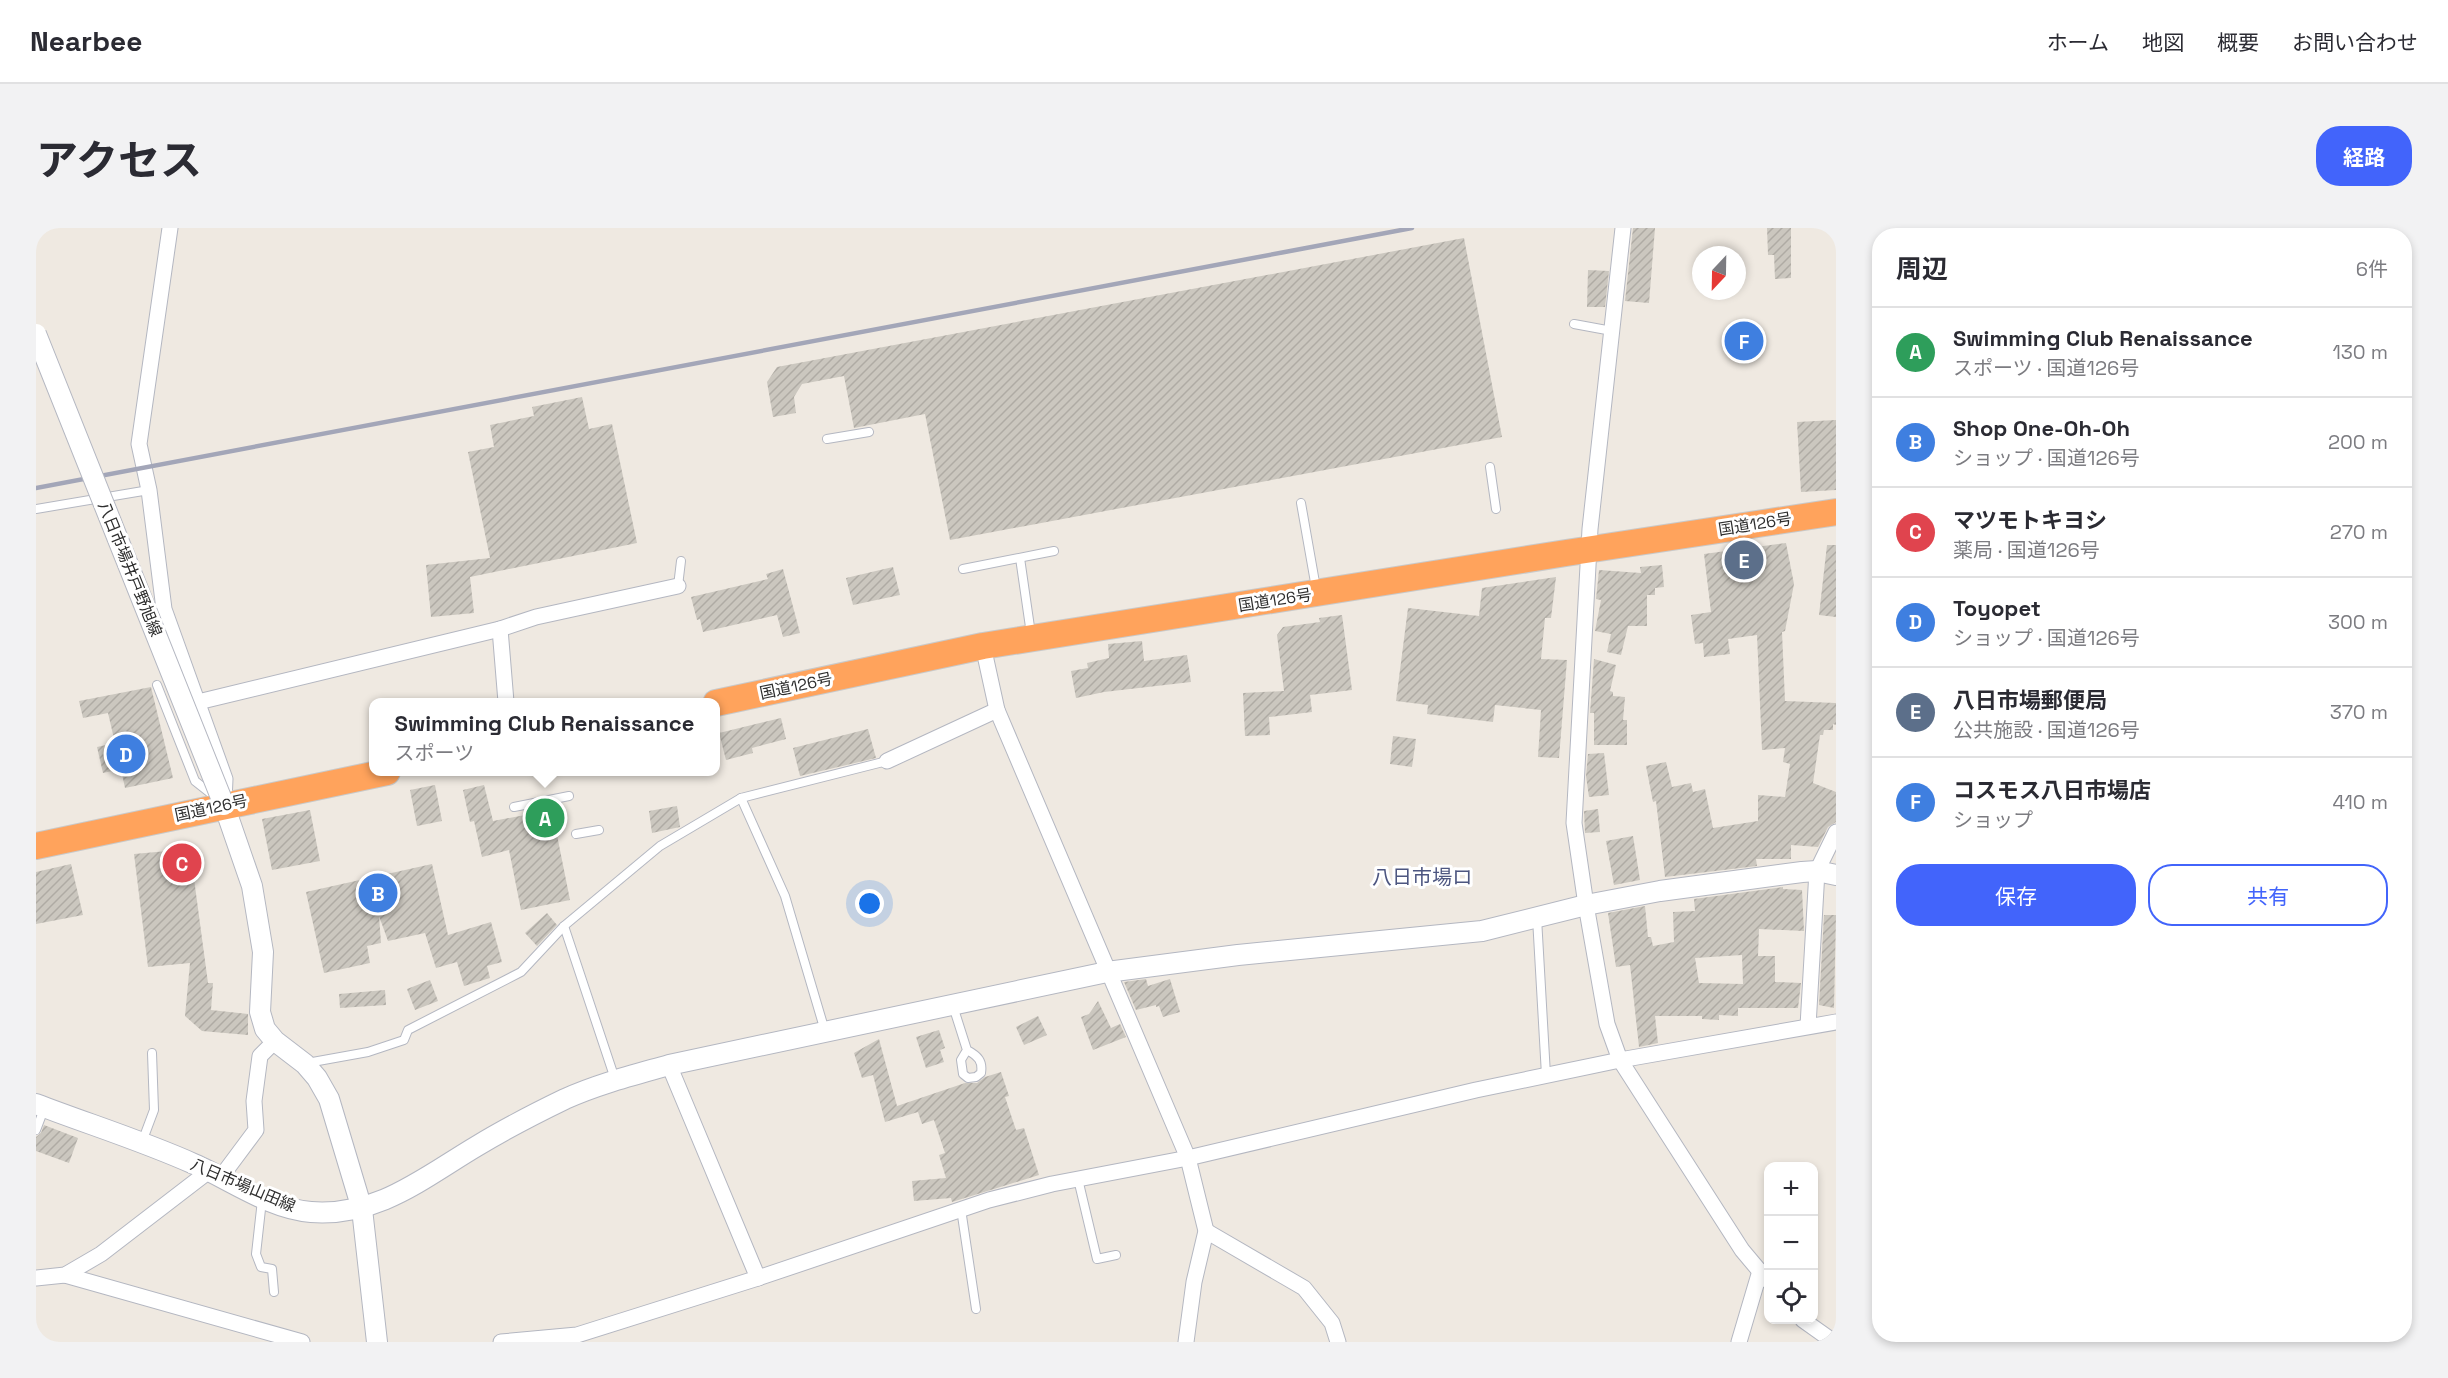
<!DOCTYPE html>
<html lang="ja">
<meta charset="utf-8">
<style>
:root{--surface:#fff;--page:#f2f2f3;--text:#2b2b33;--muted:#7c7c81;--line:#e1e1e2;--accent:#4264fb}
body{margin:0;font-family:"Space Grotesk","Noto Sans JP",sans-serif;background:var(--page);color:var(--text)}
.controls{position:absolute;right:18px;bottom:18px;display:grid;overflow:hidden;border-radius:12px;box-shadow:0 3px 9px #0003}
.controls button{width:54px;height:54px;display:grid;place-items:center;padding:0;border:0;border-bottom:2px solid var(--line);background:var(--surface);color:var(--text);font:30px sans-serif}
.compass{position:absolute;left:1656px;top:18px;width:54px;height:54px;border-radius:50%;background:var(--surface);box-shadow:0 3px 9px #0003;rotate:202deg}
.you{position:absolute;left:834px;top:676px;width:21px;height:21px;margin:-15px;border:4px solid #fff;border-radius:50%;background:#1a73e8;box-shadow:0 0 0 9px #1a73e833}
.badge{display:grid;place-items:center;width:39px;height:39px;border-radius:50%;background:var(--accent);color:#fff;font-size:20px;font-weight:700}
.pin{position:absolute;translate:-50% -50%;border:3px solid #fff;box-shadow:0 2px 6px #0006}
.popup{position:absolute;left:333px;top:470px;width:351px;height:78px;box-sizing:border-box;display:grid;place-content:center;border-radius:12px;background:var(--surface);filter:drop-shadow(0 2px 4px #0005);font-size:20px;white-space:nowrap;color:var(--muted)}
.popup b{font-size:22px;color:var(--text)}
.popup::after{content:'';position:absolute;left:50%;top:100%;margin-left:-12px;border:12px solid transparent;border-top-color:var(--surface)}
.list{margin:0;padding:0;list-style:none}
h2{display:flex;justify-content:space-between;align-items:center;height:78px;margin:0;padding:0 24px;font-size:26px}
h2 small{font-size:20px;font-weight:400;color:var(--muted)}
.list li{display:grid;grid-template-columns:39px 1fr auto;gap:18px;align-items:center;box-sizing:border-box;height:90px;padding:0 24px;border-top:2px solid var(--line)}
.list b{display:block;font-size:22px;white-space:nowrap}
.list p{margin:0;font-size:20px;white-space:nowrap;color:var(--muted)}
.list em{font-size:20px;font-style:normal;color:var(--muted)}
.actions{display:flex;gap:12px;padding:18px 24px}
.actions a{flex:1;padding:14px 0;border:2px solid var(--accent);border-radius:24px;text-align:center;font-size:21px;color:var(--accent)}
.actions .main{background:var(--accent);color:#fff}
.icon{flex:none;width:33px;height:33px;fill:none;stroke:currentColor;stroke-width:2;stroke-linecap:round;stroke-linejoin:round}
.map{position:relative;flex:none;width:1800px;height:1114px;overflow:hidden;border-radius:24px}
header{display:flex;align-items:center;gap:36px;box-sizing:border-box;height:84px;padding:0 30px;background:var(--surface);border-bottom:2px solid var(--line)}
header strong{font-size:28px}
nav{display:flex;gap:33px;margin-inline-start:auto;font-size:21px}
.intro{display:flex;align-items:center;justify-content:space-between;box-sizing:border-box;height:144px;padding:0 36px}
h1{margin:0;font-size:42px}
.button{padding:15px 27px;border-radius:24px;background:var(--accent);color:#fff;font-size:21px;font-weight:700}
main{display:flex;gap:36px;padding:0 36px}
aside{flex:1;background:var(--surface);border-radius:24px;box-shadow:0 3px 9px #0003}
.map>svg:first-child{display:block}
</style>
<header>
<strong>Nearbee</strong>
<nav><a>ホーム</a><a>地図</a><a>概要</a><a>お問い合わせ</a></nav>
</header>
<div class="intro"><h1>アクセス</h1><a class="button">経路</a></div>
<main>
<div class="map">
<svg width="1800" height="1114" viewBox="0 0 1800 1114">
<defs>
<pattern id="building-hatch" width="6" height="6" patternUnits="userSpaceOnUse" patternTransform="scale(1.5)"><rect width="6" height="6" fill="#cbc7bf"/><path d="M-1 1l2-2M0 6l6-6M5 7l2-2" fill="none" stroke="#afaba4"/></pattern>
</defs>
<rect width="100%" height="100%" fill="#efe9e1"/>
<g fill="url(#building-hatch)" fill-rule="evenodd">
<polygon points="1597,0 1619,0 1613,75 1589,73"/>
<polygon points="1731,0 1755,0 1755,50 1739,51 1738,27 1732,27"/>
<polygon points="1428,10 1466,209 914,312 889,186 818,200 808,148 766,156 758,169 760,185 737,189 731,154 741,139"/>
<polygon points="1552,42 1573,43 1569,79 1551,79"/>
<polygon points="546,169 553,201 576,196 601,315 434,349 438,385 395,389 390,337 454,330 432,224 458,219 454,197 498,188 496,179"/>
<polygon points="1800,192 1800,262 1765,264 1761,194"/>
<polygon points="1750,315 1758,356 1749,403 1746,404 1749,473 1800,475 1800,497 1797,496 1797,502 1788,502 1787,507 1784,507 1777,555 1800,564 1800,594 1792,599 1782,619 1755,617 1755,631 1720,631 1721,638 1629,649 1620,573 1617,574 1610,538 1630,534 1636,559 1655,555 1657,564 1669,561 1677,600 1722,593 1722,567 1749,569 1754,536 1747,534 1749,520 1726,522 1721,407 1692,411 1694,426 1668,429 1667,415 1659,416 1655,387 1675,384 1668,326"/>
<polygon points="1791,317 1800,317 1800,389 1783,387"/>
<polygon points="1626,337 1628,359 1619,360 1619,367 1611,367 1611,398 1592,398 1585,427 1571,424 1575,406 1559,403 1565,372 1560,371 1563,342 1605,345 1604,339"/>
<polygon points="857,339 864,367 817,377 810,350"/>
<polygon points="747,341 764,405 747,409 741,387 667,404 664,391 661,392 655,369 732,351 730,346"/>
<polygon points="1520,349 1515,390 1509,390 1505,431 1531,432 1523,530 1502,529 1505,482 1459,477 1457,494 1391,486 1392,477 1360,473 1372,380 1443,388 1446,360"/>
<polygon points="1306,387 1316,462 1274,467 1276,484 1233,489 1234,507 1209,508 1207,465 1248,463 1241,407 1247,399 1284,394 1283,390"/>
<polygon points="1106,413 1108,433 1151,427 1155,454 1068,464 1040,470 1035,443 1052,440 1051,435 1073,430 1072,416"/>
<polygon points="1558,431 1580,437 1574,463 1577,464 1577,468 1589,469 1587,492 1591,492 1591,517 1558,517 1558,485 1554,485"/>
<polygon points="115,459 137,550 89,560 85,541 67,545 61,519 79,515 72,485 47,490 43,473"/>
<polygon points="745,490 750,511 716,520 717,525 690,532 683,505"/>
<polygon points="832,501 840,530 764,548 757,520"/>
<polygon points="1357,508 1380,511 1376,539 1354,536"/>
<polygon points="1568,525 1573,567 1553,569 1550,548 1552,526"/>
<polygon points="399,557 406,593 381,598 374,562"/>
<polygon points="448,557 457,593 516,582 534,672 485,682 473,622 446,629 438,593 434,594 427,562"/>
<polygon points="641,578 644,599 616,605 613,583"/>
<polygon points="1562,581 1564,604 1549,605 1548,583"/>
<polygon points="274,582 284,633 236,642 226,591"/>
<polygon points="1597,608 1604,652 1578,657 1570,613"/>
<polygon points="154,621 172,755 177,755 175,782 212,786 212,807 166,803 149,788 154,735 112,739 98,626"/>
<polygon points="35,636 47,687 0,696 0,644"/>
<polygon points="396,636 412,707 455,694 466,734 451,738 454,750 428,758 421,734 400,740 389,705 352,713 343,688 345,715 331,718 334,735 288,745 270,664"/>
<path d="M1747 659V661L1766 662 1768 703 1723 701 1722 728H1739V754L1765 755 1762 780H1702V788L1683 787V792L1666 791V788H1619L1622 815 1603 819 1594 737 1580 739 1572 685 1609 678 1612 709H1615L1617 718 1638 714 1637 684 1659 683 1658 671ZM1706 727 1707 756 1663 755 1659 730Z"/>
<polygon points="511,685 521,697 501,718 489,705"/>
<polygon points="1788,687 1800,687 1798,780 1783,777"/>
<polygon points="1110,751 1112,758 1134,751 1144,784 1127,789 1123,778 1120,779 1120,777 1100,782 1088,754"/>
<polygon points="394,752 402,773 379,782 371,761"/>
<polygon points="349,762 350,777 304,780 303,766"/>
<polygon points="1062,773 1075,800 1084,796 1090,809 1057,822 1045,789 1053,786"/>
<polygon points="1002,788 1011,807 988,817 980,799"/>
<polygon points="903,802 909,820 904,822 908,834 890,840 880,809"/>
<polygon points="843,811 861,878 929,855 941,855 949,849 965,844 973,868 969,869 980,902 988,900 1003,947 916,974 915,970 878,973 876,953 910,950 903,927 909,925 898,892 886,896 882,884 849,894 837,847 826,850 818,825"/>
<polygon points="8,897 42,910 33,935 0,923 0,909 5,905"/>
</g>
<g fill="none" stroke-linecap="round" stroke-linejoin="round">
<g stroke="#b4b7c1" stroke-width="10">
<g id="lane">
<polyline points="1538,96 1576,103"/>
<polyline points="791,211 833,204"/>
<polyline points="1454,239 1460,281"/>
<polyline points="1265,275 1280,360"/>
<polyline points="0,281 113,262"/>
<polyline points="984,330 995,406"/>
<polyline points="927,341 1018,323"/>
<polyline points="642,358 645,333"/>
<polyline points="121,457 159,553 178,568"/>
<polyline points="705,570 749,668 789,803"/>
<polyline points="478,579 533,568"/>
<polyline points="540,606 563,602"/>
<polyline points="1501,690 1510,847"/>
<polyline points="528,698 579,851"/>
<path d="M917 778 931 822C942 828 947 833 945 845L940 849 932 850 927 846 925 832 931 822"/>
<polyline points="271,835 332,824 368,812 372,802 485,744 528,698 624,618 705,570 851,533"/>
<polyline points="0,902 8,881"/>
<polyline points="106,914 118,882 116,825"/>
<polyline points="1042,951 1061,1031 1080,1027"/>
<polyline points="226,972 220,1026 225,1039 236,1041 238,1064"/>
<polyline points="925,981 940,1081"/>
</g>
</g>
<g stroke="#b4b7c1" stroke-width="17">
<g id="street">
<polyline points="134,0 103,216 113,262 128,381 189,551 188,573"/>
<polyline points="1587,0 1554,301 1538,595 1550,677 1571,796 1584,832 1706,1022 1732,1053"/>
<polyline points="464,401 470,474"/>
<polyline points="947,418 961,482 1152,930 1170,1003 1158,1054 1150,1114"/>
<polyline points="162,474 464,401 500,389 642,358"/>
<polyline points="851,533 961,482"/>
<polyline points="1772,798 1781,643 1800,604"/>
<polyline points="633,837 722,1050"/>
<polyline points="185,949 220,902 218,873 224,828 239,813"/>
<polyline points="1170,1003 1268,1060 1296,1095 1302,1114"/>
<polyline points="29,1047 266,1114"/>
<polyline points="0,1050 29,1047 65,1026 173,943"/>
<polyline points="1767,1092 1798,1114"/>
<polyline points="465,1114 541,1107 722,1050 953,972 1016,956 1152,930 1440,862 1584,832 1800,794"/>
<polyline points="1703,1114 1724,1043"/>
</g>
</g>
<g stroke="#b4b7c1" stroke-width="22">
<g id="secondary">
<polyline points="188,577 216,658 227,724 224,784 229,801 239,813 269,836 281,850 293,871 326,981 341,1114"/>
<path d="M0 876C52 896 107 913 158 936 195 952 234 981 275 984 342 989 387 950 441 918 469 901 500 885 529 871 562 856 598 847 633 837L1071 744 1202 727 1446 703 1550 677 1624 663 1766 644 1781 643 1800 647"/>
</g>
</g>
<g stroke="#c9c9c9" stroke-width="28">
<g id="highway">
<polyline points="680,475 947,418 1530,325 1800,284"/>
<polyline points="0,618 351,544"/>
</g>
</g>
<use href="#lane" stroke="#fff" stroke-width="8"/>
<use href="#street" stroke="#fff" stroke-width="15"/>
<use href="#secondary" stroke="#fff" stroke-width="20"/>
<use href="#highway" stroke="#ffa35c" stroke-width="26"/>
<polyline stroke="#a3a6b8" stroke-width="4.5" points="0,260 1376,0"/>
<g stroke="#b4b7c1" stroke-width="22" stroke-linecap="butt">
<polyline id="secondary-bridge" points="0,106 188,577"/>
</g>
<use href="#secondary-bridge" stroke="#fff" stroke-width="20"/>
</g>
<g text-anchor="middle" dominant-baseline="central" stroke-width="6" stroke-linejoin="round" paint-order="stroke">
<g font-size="16" fill="#2e2e2e" stroke="#fff">
<text transform="translate(1719 296) rotate(-9)">国道126号</text>
<text transform="translate(94 341) rotate(68)">八日市場井戸野旭線</text>
<text transform="translate(1239 372) rotate(-9)">国道126号</text>
<text transform="translate(760 458) rotate(-12)">国道126号</text>
<text transform="translate(175 580) rotate(-12)">国道126号</text>
<text transform="translate(207 957) rotate(23)">八日市場山田線</text>
</g>
<g font-size="20" fill="#4d5680" stroke="#fff">
<text x="1386" y="649">八日市場ロ</text>
</g>
</g>
</svg>
<div class="controls">
<button>+</button>
<button>−</button>
<button><svg class="icon" aria-label="locate" viewBox="0 0 24 24"><circle cx="12" cy="12" r="6"/><path d="M12 2v4M12 18v4M2 12h4M18 12h4"/></svg></button>
</div>
<svg class="compass" viewBox="-18 -18 36 36"><path d="M0-13l5 13h-10z" fill="#e53935"/><path d="M0 13l5-13h-10z" fill="#7c7c81"/></svg>
<div class="you"></div>
<div class="pin badge" style="left:509px;top:590px;background:#2e9e5b">A</div>
<div class="popup"><b>Swimming Club Renaissance</b>スポーツ</div>
<div class="pin badge" style="left:342px;top:665px;background:#3f7fe0">B</div>
<div class="pin badge" style="left:146px;top:635px;background:#e0444e">C</div>
<div class="pin badge" style="left:90px;top:526px;background:#3f7fe0">D</div>
<div class="pin badge" style="left:1708px;top:332px;background:#5c6f8a">E</div>
<div class="pin badge" style="left:1708px;top:113px;background:#3f7fe0">F</div>
</div>
<aside>
<h2>周辺<small>6件</small></h2>
<ul class="list">
<li><span class="badge" style="background:#2e9e5b">A</span><div><b>Swimming Club Renaissance</b><p>スポーツ · 国道126号</p></div><em>130 m</em></li>
<li><span class="badge" style="background:#3f7fe0">B</span><div><b>Shop One-Oh-Oh</b><p>ショップ · 国道126号</p></div><em>200 m</em></li>
<li><span class="badge" style="background:#e0444e">C</span><div><b>マツモトキヨシ</b><p>薬局 · 国道126号</p></div><em>270 m</em></li>
<li><span class="badge" style="background:#3f7fe0">D</span><div><b>Toyopet</b><p>ショップ · 国道126号</p></div><em>300 m</em></li>
<li><span class="badge" style="background:#5c6f8a">E</span><div><b>八日市場郵便局</b><p>公共施設 · 国道126号</p></div><em>370 m</em></li>
<li><span class="badge" style="background:#3f7fe0">F</span><div><b>コスモス八日市場店</b><p>ショップ</p></div><em>410 m</em></li>
</ul>
<div class="actions"><a class="main">保存</a><a>共有</a></div>
</aside>
</main>
